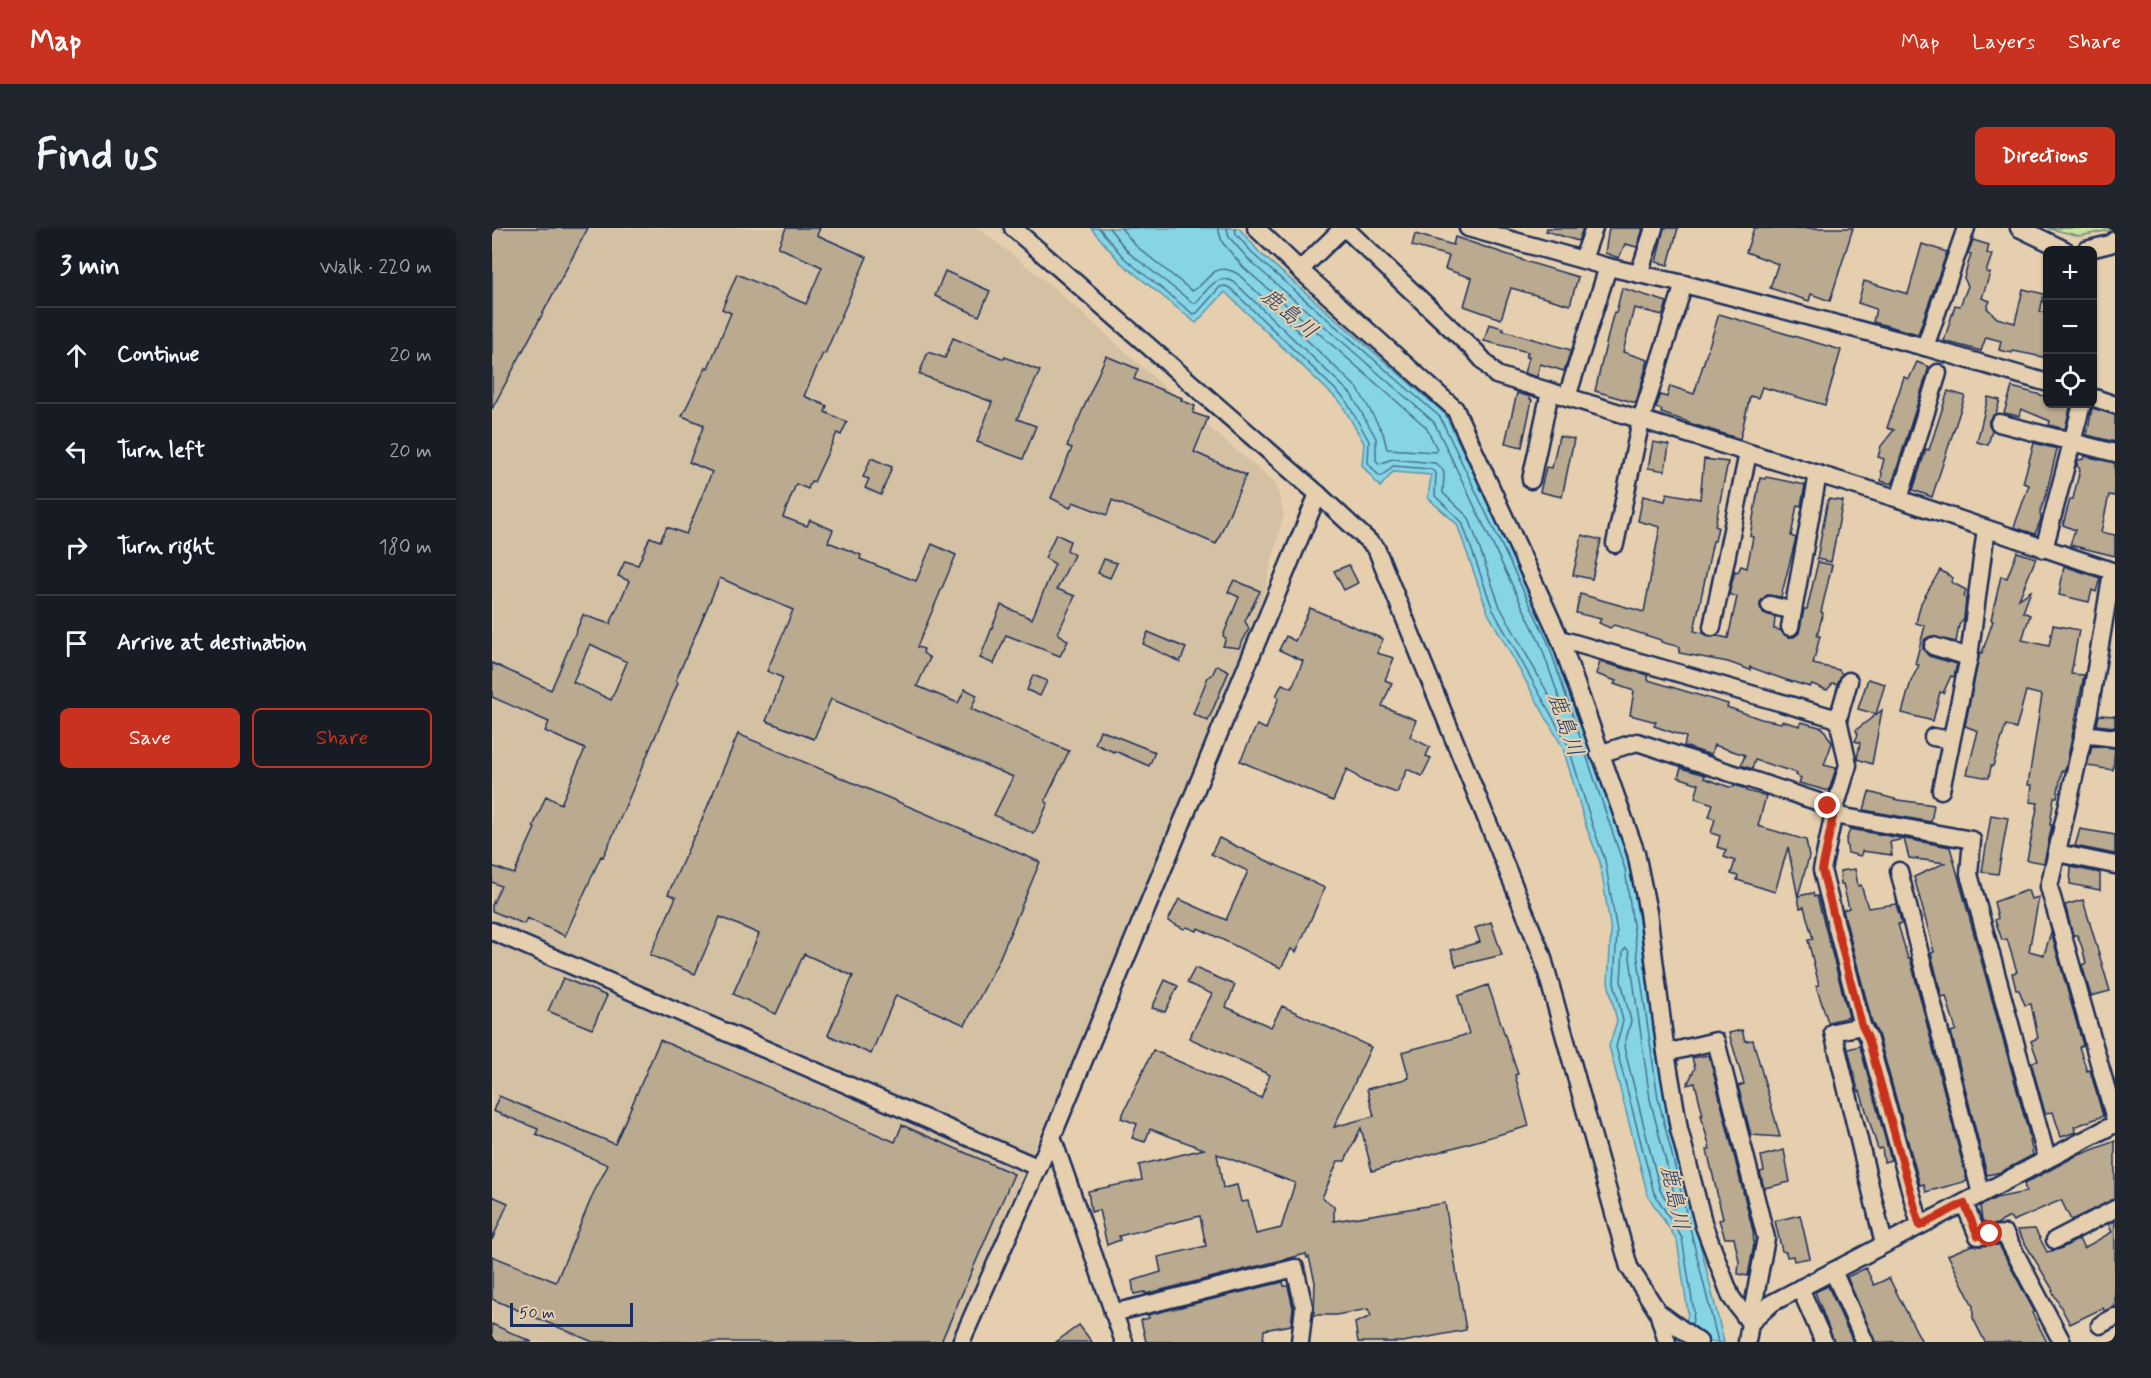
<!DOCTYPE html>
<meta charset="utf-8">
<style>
:root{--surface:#171b24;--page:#20242c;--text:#f1f3f6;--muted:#9ea1a6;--line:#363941;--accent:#c8321e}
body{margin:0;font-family:Mynerve,"Klee One",sans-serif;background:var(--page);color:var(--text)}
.controls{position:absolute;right:18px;top:18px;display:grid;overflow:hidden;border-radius:9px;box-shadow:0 2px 4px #0004}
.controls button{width:54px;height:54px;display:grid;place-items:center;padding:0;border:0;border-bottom:2px solid var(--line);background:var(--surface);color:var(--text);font:30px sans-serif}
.scale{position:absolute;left:18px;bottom:15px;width:123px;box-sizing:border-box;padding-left:6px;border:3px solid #1b2f5e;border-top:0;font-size:16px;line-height:21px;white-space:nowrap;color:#1b2f5e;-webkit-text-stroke:4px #e5cfae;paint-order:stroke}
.stop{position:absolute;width:18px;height:18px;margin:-14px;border:4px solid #c8321e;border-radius:50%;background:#fff}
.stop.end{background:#c8321e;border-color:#fff;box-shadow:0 2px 6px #0008}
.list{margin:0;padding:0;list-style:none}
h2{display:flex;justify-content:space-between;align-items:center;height:78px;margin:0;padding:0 24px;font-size:26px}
h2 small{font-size:20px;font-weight:400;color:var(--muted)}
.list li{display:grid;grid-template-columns:39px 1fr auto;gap:18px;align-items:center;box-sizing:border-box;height:96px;padding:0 24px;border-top:2px solid var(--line)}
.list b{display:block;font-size:22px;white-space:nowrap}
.list em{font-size:20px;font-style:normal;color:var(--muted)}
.actions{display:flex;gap:12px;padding:18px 24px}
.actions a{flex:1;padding:14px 0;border:2px solid var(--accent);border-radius:9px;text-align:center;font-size:21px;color:var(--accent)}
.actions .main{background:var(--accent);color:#fff}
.icon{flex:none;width:33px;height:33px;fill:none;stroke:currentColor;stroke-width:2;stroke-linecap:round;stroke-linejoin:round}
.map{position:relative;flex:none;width:1623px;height:1114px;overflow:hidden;border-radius:9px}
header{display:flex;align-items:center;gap:36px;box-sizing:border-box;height:84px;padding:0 30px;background:var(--accent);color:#fff}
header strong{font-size:28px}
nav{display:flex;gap:33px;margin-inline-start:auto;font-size:21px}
.intro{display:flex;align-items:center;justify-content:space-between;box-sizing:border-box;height:144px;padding:0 36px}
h1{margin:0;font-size:42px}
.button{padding:15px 27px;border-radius:9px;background:var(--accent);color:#fff;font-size:21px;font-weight:700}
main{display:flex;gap:36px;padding:0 36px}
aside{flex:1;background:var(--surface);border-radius:9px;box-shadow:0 2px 4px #0004}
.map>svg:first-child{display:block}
</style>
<header>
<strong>Map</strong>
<nav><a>Map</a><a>Layers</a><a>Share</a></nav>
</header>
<div class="intro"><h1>Find us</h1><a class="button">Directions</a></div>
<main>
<aside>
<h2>3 min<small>Walk · 220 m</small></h2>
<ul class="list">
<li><svg class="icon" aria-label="ahead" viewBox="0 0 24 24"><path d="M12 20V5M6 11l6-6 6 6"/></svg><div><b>Continue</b></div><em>20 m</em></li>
<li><svg class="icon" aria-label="left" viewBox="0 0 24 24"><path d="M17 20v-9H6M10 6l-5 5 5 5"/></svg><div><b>Turn left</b></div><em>20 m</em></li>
<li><svg class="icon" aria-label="right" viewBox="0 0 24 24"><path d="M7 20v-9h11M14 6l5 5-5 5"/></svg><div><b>Turn right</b></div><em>180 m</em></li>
<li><svg class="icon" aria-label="arrive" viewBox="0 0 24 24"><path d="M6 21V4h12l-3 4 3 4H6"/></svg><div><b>Arrive at destination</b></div></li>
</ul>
<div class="actions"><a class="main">Save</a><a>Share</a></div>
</aside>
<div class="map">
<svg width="1623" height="1114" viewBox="0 0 1623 1114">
<rect width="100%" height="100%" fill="#e5cfae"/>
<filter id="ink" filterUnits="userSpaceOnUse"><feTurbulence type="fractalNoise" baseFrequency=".0167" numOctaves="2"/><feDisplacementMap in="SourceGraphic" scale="12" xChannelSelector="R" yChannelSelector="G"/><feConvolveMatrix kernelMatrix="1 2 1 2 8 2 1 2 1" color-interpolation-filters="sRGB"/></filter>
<g filter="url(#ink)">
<polygon fill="#d4c1a4" points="0,0 486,0 559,57 734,214 783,254 792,286 762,405 644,690 457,1114 0,1114"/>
<polygon fill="#c9e59c" stroke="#728a7d" stroke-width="1.5" points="1555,0 1620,0 1618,2 1588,8"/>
<polygon fill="#86d5e4" stroke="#5b93ae" stroke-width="1.5" points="599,0 747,0 767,24 953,186 1060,410 1139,639 1172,869 1232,1114 1191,1114 1196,1085 1185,1012 1156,968 1117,818 1125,793 1116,754 1119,704 1108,634 1095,601 1071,520 996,385 965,296 936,270 939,247 901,244 888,259 870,237 872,215 849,175 733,64 704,95 628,34"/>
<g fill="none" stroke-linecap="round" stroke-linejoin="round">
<g stroke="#467194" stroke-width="1.5">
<polyline points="607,0 632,30 701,86 705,85 728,59 733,58 738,60 853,171 877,213 876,235 887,248 890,248 901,238 938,241 944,245 943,268 970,294 1001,382 1076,517 1101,599 1113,632 1125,704 1122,754 1131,793 1124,819 1162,965 1190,1010 1202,1084 1200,1097"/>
<path d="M617 0 637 25 701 75H704C714 63 725 44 742 54L859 166 884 210V232L887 236 900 231 943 235 949 239 952 245 951 265 977 290 1008 379 1063 478 1067 479 1069 475 1048 415 942 194 758 33 737 9 735 0"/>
<path d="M629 0 644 18 700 63C717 55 720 31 746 46L866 161 891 205 895 221 944 224 945 221 934 199 752 40 730 14 726 0"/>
<polyline points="743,0 744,6 764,29 948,189 1055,412 1133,641 1166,870 1226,1114"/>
<polygon points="1134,720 1137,723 1158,871 1185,977 1182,980 1179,979 1168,962 1132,819 1139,793 1129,753 1131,723"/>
</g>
</g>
<g fill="#b9aa90" stroke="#1b2f5e" stroke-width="1.5" fill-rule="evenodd">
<polygon points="0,0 96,0 0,181"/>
<path d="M294 0H328L325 7 375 29 333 126 331 125 312 168 335 178 333 184 355 194 349 207 345 205 322 254 319 253 316 261 304 256 291 289 315 298 318 292 341 302 336 314 369 327 368 331 424 353 440 316 464 327 425 419 432 421 431 425 438 430 425 458 466 475 473 461 485 467 479 481 577 523 553 573 556 575 542 606 502 587 521 549 339 471 322 511 274 493 291 450 275 443 301 382 228 350 184 452 186 455 122 605 111 629 109 628 73 708 35 690 32 696 0 683V677L9 658 0 654V638L22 646 43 600 41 599 54 568 69 576 93 521 53 503 57 494 0 469V435L59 462 91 387 118 396 137 353 126 348 133 333 146 337 158 309 168 313 175 299 194 306 220 244 197 234 212 197 190 188 214 139 216 140 239 85 230 81 245 46 314 76 330 39 286 19ZM98 416 135 434 119 472 81 454Z"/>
<polygon points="1055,0 1091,0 1086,13 1054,3"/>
<polygon points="1117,0 1148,0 1151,1 1145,19 1133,16 1127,30 1113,25"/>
<polygon points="1172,0 1186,0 1176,37 1164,34"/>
<polygon points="1262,0 1361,0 1338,73 1319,66 1317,73 1278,60 1286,36 1254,24"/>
<polygon points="923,6 961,17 963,9 1029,31 1029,32 1086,49 1078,77 1019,60 1009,91 972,78 980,50 953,41 957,28 920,18"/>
<polygon points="1481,12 1497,17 1495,25 1500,27 1494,44 1498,45 1490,70 1498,73 1495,80 1505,90 1523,95 1531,61 1552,66 1548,84 1556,85 1556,130 1521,123 1520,125 1507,122 1509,113 1494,109 1489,123 1452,113 1463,77 1468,78 1476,58 1472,50 1479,26 1476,25"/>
<polygon points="1430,16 1455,24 1426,106 1381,94 1384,81 1366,75 1372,53 1416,66"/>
<polygon points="453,43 498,63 487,88 443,68"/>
<polygon points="1130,60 1175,74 1171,87 1142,80 1131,124 1156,132 1144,175 1103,163 1120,91 1122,84 1124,85"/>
<polygon points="1227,86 1349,122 1333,177 1270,159 1266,170 1258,168 1248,211 1194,194 1194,193 1169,185 1170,182 1164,180 1168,167 1175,169 1178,158 1202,166"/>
<polygon points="997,96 1011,100 1010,102 1079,122 1072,143 1048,136 1045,149 1032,145 1037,129 1034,129 1036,124 992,113"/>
<polygon points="461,110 512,131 513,129 548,143 525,191 544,198 531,231 485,214 500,174 427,146 436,124 453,130"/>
<polygon points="614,128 646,141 642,151 690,170 689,172 703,178 701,185 716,190 702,224 754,247 724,316 620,272 615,287 581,274 578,280 559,270 580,220 575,218"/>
<polygon points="1425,134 1437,139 1400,256 1389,253 1390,245 1389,243 1392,231 1386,229 1389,218 1402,202 1395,200 1412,149 1417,151"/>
<polygon points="1520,159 1556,169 1556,176 1579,176 1573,201 1557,197 1558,193 1529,181 1527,188 1512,185"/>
<polygon points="1456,163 1473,168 1440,269 1421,262 1434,221 1437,222"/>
<polygon points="1025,165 1039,169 1038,171 1040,172 1030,219 1013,215"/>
<polygon points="1496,169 1508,172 1504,185 1497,192 1497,197 1500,202 1496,217 1485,214"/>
<polygon points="1600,180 1623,187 1623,214 1595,207"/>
<polygon points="1067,208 1082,211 1070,269 1048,264 1054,239 1060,240"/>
<polygon points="1161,214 1177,217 1173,243 1156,240"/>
<polygon points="1542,215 1565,221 1554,267 1548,284 1549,291 1543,306 1522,299 1537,257 1531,255"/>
<polygon points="1593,228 1623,235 1623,268 1617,267 1609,304 1623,307 1623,328 1578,317 1583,302 1571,297 1578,271 1581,271 1588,241 1585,238 1586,232 1592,231"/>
<polygon points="379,230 400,239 389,267 373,260 377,251 371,249"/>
<polygon points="1212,231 1236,234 1223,298 1226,299 1223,313 1221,313 1202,403 1211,405 1217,409 1226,408 1236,410 1245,369 1237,366 1243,343 1246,344 1249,338 1255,340 1261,309 1258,308 1268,250 1273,251 1274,249 1313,257 1309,278 1305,277 1299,308 1304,310 1289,369 1275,367 1268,374 1268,379 1271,385 1283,389 1282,401 1288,402 1296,409 1302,409 1307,405 1312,381 1315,381 1326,334 1340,337 1329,384 1331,385 1325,408 1328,408 1321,436 1347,442 1350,446 1345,456 1341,455 1335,462 1320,456 1318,459 1291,451 1258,439 1258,442 1236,434 1187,425 1188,419 1169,414 1169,412 1122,397 1118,400 1107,395 1109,391 1084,385 1088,366 1152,384 1168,299 1146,293 1151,268 1173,273 1175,265 1208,271"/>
<polygon points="1336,271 1351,273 1339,334 1325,331"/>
<polygon points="564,306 578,313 575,322 582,327 565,361 583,368 566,405 576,413 568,428 514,407 502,436 488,430 509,377 540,391 563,336 553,330"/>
<polygon points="1090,307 1109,312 1100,351 1081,347"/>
<polygon points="1525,324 1544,330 1527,371 1539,363 1531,384 1538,387 1530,412 1557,418 1561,397 1587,402 1579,446 1592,447 1575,535 1572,543 1570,542 1565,569 1562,569 1558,597 1560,597 1552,635 1535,632 1546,575 1538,574 1540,557 1536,557 1550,467 1534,463 1524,501 1514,497 1501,538 1499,538 1497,550 1475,546 1486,503 1473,498 1488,424 1490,425 1501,393 1499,392 1509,348 1515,350"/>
<polygon points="612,331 625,335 618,350 606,345"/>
<polygon points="857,337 866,355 852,362 842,343"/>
<polygon points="1572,338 1608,350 1604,364 1600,362 1597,374 1567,367"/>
<polygon points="1448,342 1461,350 1459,354 1474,362 1472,369 1474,371 1472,390 1467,397 1464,414 1439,408 1433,411 1431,416 1431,421 1437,428 1465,436 1462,449 1459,448 1451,465 1448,464 1441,493 1410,485 1419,453 1427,437 1423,436 1433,398 1424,395 1429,375"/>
<polygon points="742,352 768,363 753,393 757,401 747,420 731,418 734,410 731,408 747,369 736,364"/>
<polygon points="818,380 891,411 885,425 902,430 893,452 900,455 890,478 924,492 918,509 938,519 934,528 939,530 930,548 915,541 905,565 871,553 855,541 841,573 748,533 765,497 774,501 787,469 784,468 790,456 800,460 811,433 787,422 794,408 803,413"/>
<polygon points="656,404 694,420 688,434 651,416"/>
<polygon points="1108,434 1156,447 1156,452 1236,476 1235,479 1269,491 1289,495 1290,493 1308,498 1309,494 1331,500 1340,515 1332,537 1344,540 1337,563 1307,555 1309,550 1304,547 1305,545 1263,532 1260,541 1249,537 1253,527 1222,517 1219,527 1192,518 1194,509 1162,498 1164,494 1138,487 1142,463 1122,456 1124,453 1104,446"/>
<polygon points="725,437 737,443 716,493 701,486 716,449 720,447"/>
<polygon points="541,447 555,453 548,468 535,462"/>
<polygon points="1376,451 1393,456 1384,486 1366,481"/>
<polygon points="1390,482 1380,536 1365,531 1368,515 1363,513 1366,507 1364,502"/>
<polygon points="1607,487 1623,488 1623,499 1605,497"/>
<polygon points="608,502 663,524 657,538 623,523 622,524 603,516"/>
<polygon points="246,506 548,634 506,734 473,797 404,767 379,826 336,807 361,748 312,726 284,786 241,766 267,706 228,689 203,746 158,727 184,669 176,666 202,608 203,608"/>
<polygon points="1600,518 1623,520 1621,542 1595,538"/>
<polygon points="1189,540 1213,547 1212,550 1237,559 1242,559 1242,557 1254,561 1254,563 1274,568 1266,598 1314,612 1317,629 1306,668 1321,665 1322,669 1325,668 1357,789 1336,794 1324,758 1327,757 1316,712 1321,711 1312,679 1308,680 1296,619 1283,664 1245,652 1246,648 1239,646 1243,633 1232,629 1234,622 1225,619 1228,608 1219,605 1223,591 1217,589 1221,576 1203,570 1207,556 1186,549"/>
<polygon points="1377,564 1406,572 1442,577 1439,594 1372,582"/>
<polygon points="1499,587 1516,590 1506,646 1490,644"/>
<polygon points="1358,601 1458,619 1536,902 1541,927 1509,944 1495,947 1459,804 1464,802 1454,768 1450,769 1439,725 1442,724 1438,708 1422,649 1453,635 1417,630 1412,611 1398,614 1400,627 1370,623 1369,628 1356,625 1354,613"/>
<polygon points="1588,601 1623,607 1623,626 1583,618"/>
<polygon points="727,610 833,660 804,724 799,721 789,740 706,700 705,703 695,699 692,701 676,693 687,671 734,692 756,643 719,626"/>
<polygon points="1579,639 1608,645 1608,662 1578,656"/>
<polygon points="1363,641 1366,658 1369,657 1376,680 1404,676 1410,696 1406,696 1416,731 1418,730 1475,953 1434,964 1432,956 1428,957 1386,806 1380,794 1351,682 1357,680 1351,656 1349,657 1348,643"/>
<polygon points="1536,662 1539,671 1547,669 1537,723 1552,727 1559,704 1591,817 1587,819 1595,843 1598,842 1611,888 1582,899 1584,904 1569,909 1561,884 1553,885 1539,834 1546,833 1539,813 1546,810 1539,776 1533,777 1527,762 1524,762 1520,745 1525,744 1515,711 1510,712 1503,692 1506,690 1502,674"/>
<polygon points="1591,672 1618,763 1599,768 1590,737 1594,735 1590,719 1585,707 1581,707 1573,677"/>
<polygon points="999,694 1010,727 964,738 959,722 988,714 983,700"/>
<path d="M703 740 743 757 734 779 779 799 790 778 879 819 842 899 882 888 875 861 917 850 910 824 977 806 966 768 996 757 1026 846 1023 847 1037 898 880 943 869 900 853 933H846L830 970 842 978V993L953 975 974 1102 911 1114H866L863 1095 879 1088 876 1081 844 1087H822L823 1054 817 1029 815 1030 814 1026 653 1066V1064L642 1066 640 1053 669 1044 666 1029 714 1018 708 988 627 1008 628 1012 615 1017 607 982 599 984 596 963 650 952 647 937 712 921 658 901 653 914 640 910 645 896 629 890 661 822 769 870 778 847 697 810 720 766 695 755ZM725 926 803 955 789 1000 764 1006 756 973 749 974 745 957 731 960Z"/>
<polygon points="71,750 115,768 100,801 56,783"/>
<polygon points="673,752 686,758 673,784 660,780"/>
<polygon points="1250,802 1253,813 1261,812 1288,909 1259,907 1246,858 1252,856 1237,805"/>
<polygon points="168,812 403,914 410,897 522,946 449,1114 101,1114 0,1071 0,1028 64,1054 102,964 116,937 44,906 46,901 1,883 7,868 123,916"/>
<polygon points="1368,818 1399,932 1392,934 1390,920 1386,921 1368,863 1366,863 1356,821"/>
<polygon points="1217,827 1261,1003 1262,1016 1256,1048 1246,1046 1247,1033 1242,1010 1233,1010 1227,992 1231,991 1215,922 1218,921 1209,887 1211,887 1203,855 1195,857 1203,840 1200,830"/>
<polygon points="1623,913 1623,971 1579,992 1569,972 1521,993 1518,989 1505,996 1497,997 1490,992 1488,978 1504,970 1534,964 1532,956 1582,929"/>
<polygon points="1292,922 1298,954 1272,960 1268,944 1272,943 1269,928"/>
<polygon points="0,968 16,975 0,1012"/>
<polygon points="1308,987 1318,1030 1302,1033 1301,1028 1295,1029 1294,1024 1290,1023 1283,993"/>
<polygon points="1623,993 1623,1079 1612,1083 1611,1080 1578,1096 1560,1063 1561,1062 1525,1002 1543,1001 1555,1024 1568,1021 1587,1011 1592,1020 1620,1004 1616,996"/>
<polygon points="1480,1017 1487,1018 1507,1017 1542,1083 1540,1085 1555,1114 1493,1114 1481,1090 1481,1078 1456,1027"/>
<polygon points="1374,1040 1382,1057 1397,1050 1430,1114 1383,1114 1355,1049"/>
<polygon points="791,1054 792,1058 796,1058 801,1080 799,1097 772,1102 771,1114 654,1114 649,1092 657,1090 656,1087"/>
<polygon points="1336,1058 1361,1114 1342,1114 1323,1064"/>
<polygon points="0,1096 40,1114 0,1114"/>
<polygon points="587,1097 600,1114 564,1114"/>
</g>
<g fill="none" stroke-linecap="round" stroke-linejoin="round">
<g stroke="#1b2f5e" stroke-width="21">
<g id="minor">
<polyline points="521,0 826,266 884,320 1050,727 1137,1039 1166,1084 1175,1114"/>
<polyline points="764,0 808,42 851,0"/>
<polyline points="853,0 984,124 1004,147 1407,271 1623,344"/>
<polyline points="976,0 1116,39 1192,56 1433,119 1556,155"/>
<polyline points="1527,0 1573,22"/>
<polyline points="1594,22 1618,16 1623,12"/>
<polyline points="1091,31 1102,0"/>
<polyline points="808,42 963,181 1068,411 1144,625 1156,684 1174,825 1187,901 1212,998 1239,1069 1258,1095"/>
<polyline points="1147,46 1162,0"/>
<polyline points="1433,119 1474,0"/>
<polyline points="1075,169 1116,39"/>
<polyline points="1600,169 1623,177"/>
<polyline points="1507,195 1623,225"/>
<polyline points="1039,252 1058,164"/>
<polyline points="1407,271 1446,145"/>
<polyline points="1123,316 1149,192 1192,56"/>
<polyline points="1552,321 1590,176"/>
<polyline points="1620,344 1597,483 1557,659 1623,891"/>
<polyline points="1278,377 1301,383"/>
<polyline points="1220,399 1256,225"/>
<polyline points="1298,399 1326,246"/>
<polyline points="1068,411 1346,491"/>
<polyline points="1441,418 1477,429"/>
<polyline points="1357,453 1346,491 1356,537 1342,584 1330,642 1370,798 1341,804 1392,1016"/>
<polyline points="1591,506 1623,510"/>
<polyline points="1441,509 1459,512"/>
<polyline points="1107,526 1145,514 1336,577 1347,588 1480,612 1477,646 1555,931"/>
<polyline points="1449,562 1477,429 1494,301"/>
<polyline points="1565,625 1623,637"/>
<polyline points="1407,643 1489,966"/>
<polyline points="0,703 545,939"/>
<polyline points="1370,798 1376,809 1428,997"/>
<polyline points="1174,825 1224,813 1274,1010 1258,1095"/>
<polyline points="560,909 632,1114"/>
<polyline points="1472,975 1486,1008 1513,1006 1570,1114"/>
<polyline points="1563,1012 1623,981"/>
<polyline points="1341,1043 1373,1114"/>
<polyline points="1308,1060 1332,1114"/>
<polyline points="1166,1084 1207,1114"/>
<polyline points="621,1085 803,1040 812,1079 808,1114"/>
<polyline points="1608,1097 1623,1089"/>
<polyline points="469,1114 560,909 826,266"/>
<polyline points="1255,1114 1258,1095 1280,1075 1623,896"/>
</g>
</g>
<use href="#minor" stroke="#e5cfae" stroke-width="16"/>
</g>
</g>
<g fill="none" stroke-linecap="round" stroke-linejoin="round" filter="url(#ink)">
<polyline stroke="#c8321e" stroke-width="8" points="1336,578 1342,584 1330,642 1370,798 1376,810 1428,998 1472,975 1486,1008 1498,1006"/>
</g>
<g text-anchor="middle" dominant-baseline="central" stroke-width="4.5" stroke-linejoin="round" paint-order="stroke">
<g font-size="22" font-style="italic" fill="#26406b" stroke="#e5cfae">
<text transform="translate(797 86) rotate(40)">鹿島川</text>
<text transform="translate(1073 497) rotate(71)">鹿島川</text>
<text transform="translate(1182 970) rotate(78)">鹿島川</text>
</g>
</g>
</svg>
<div class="controls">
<button>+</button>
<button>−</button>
<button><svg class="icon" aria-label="locate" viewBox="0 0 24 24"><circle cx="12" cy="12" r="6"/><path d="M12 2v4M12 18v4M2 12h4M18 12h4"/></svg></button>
</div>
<div class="scale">50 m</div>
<div class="stop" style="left:1498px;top:1006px"></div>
<div class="stop end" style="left:1336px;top:578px"></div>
</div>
</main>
